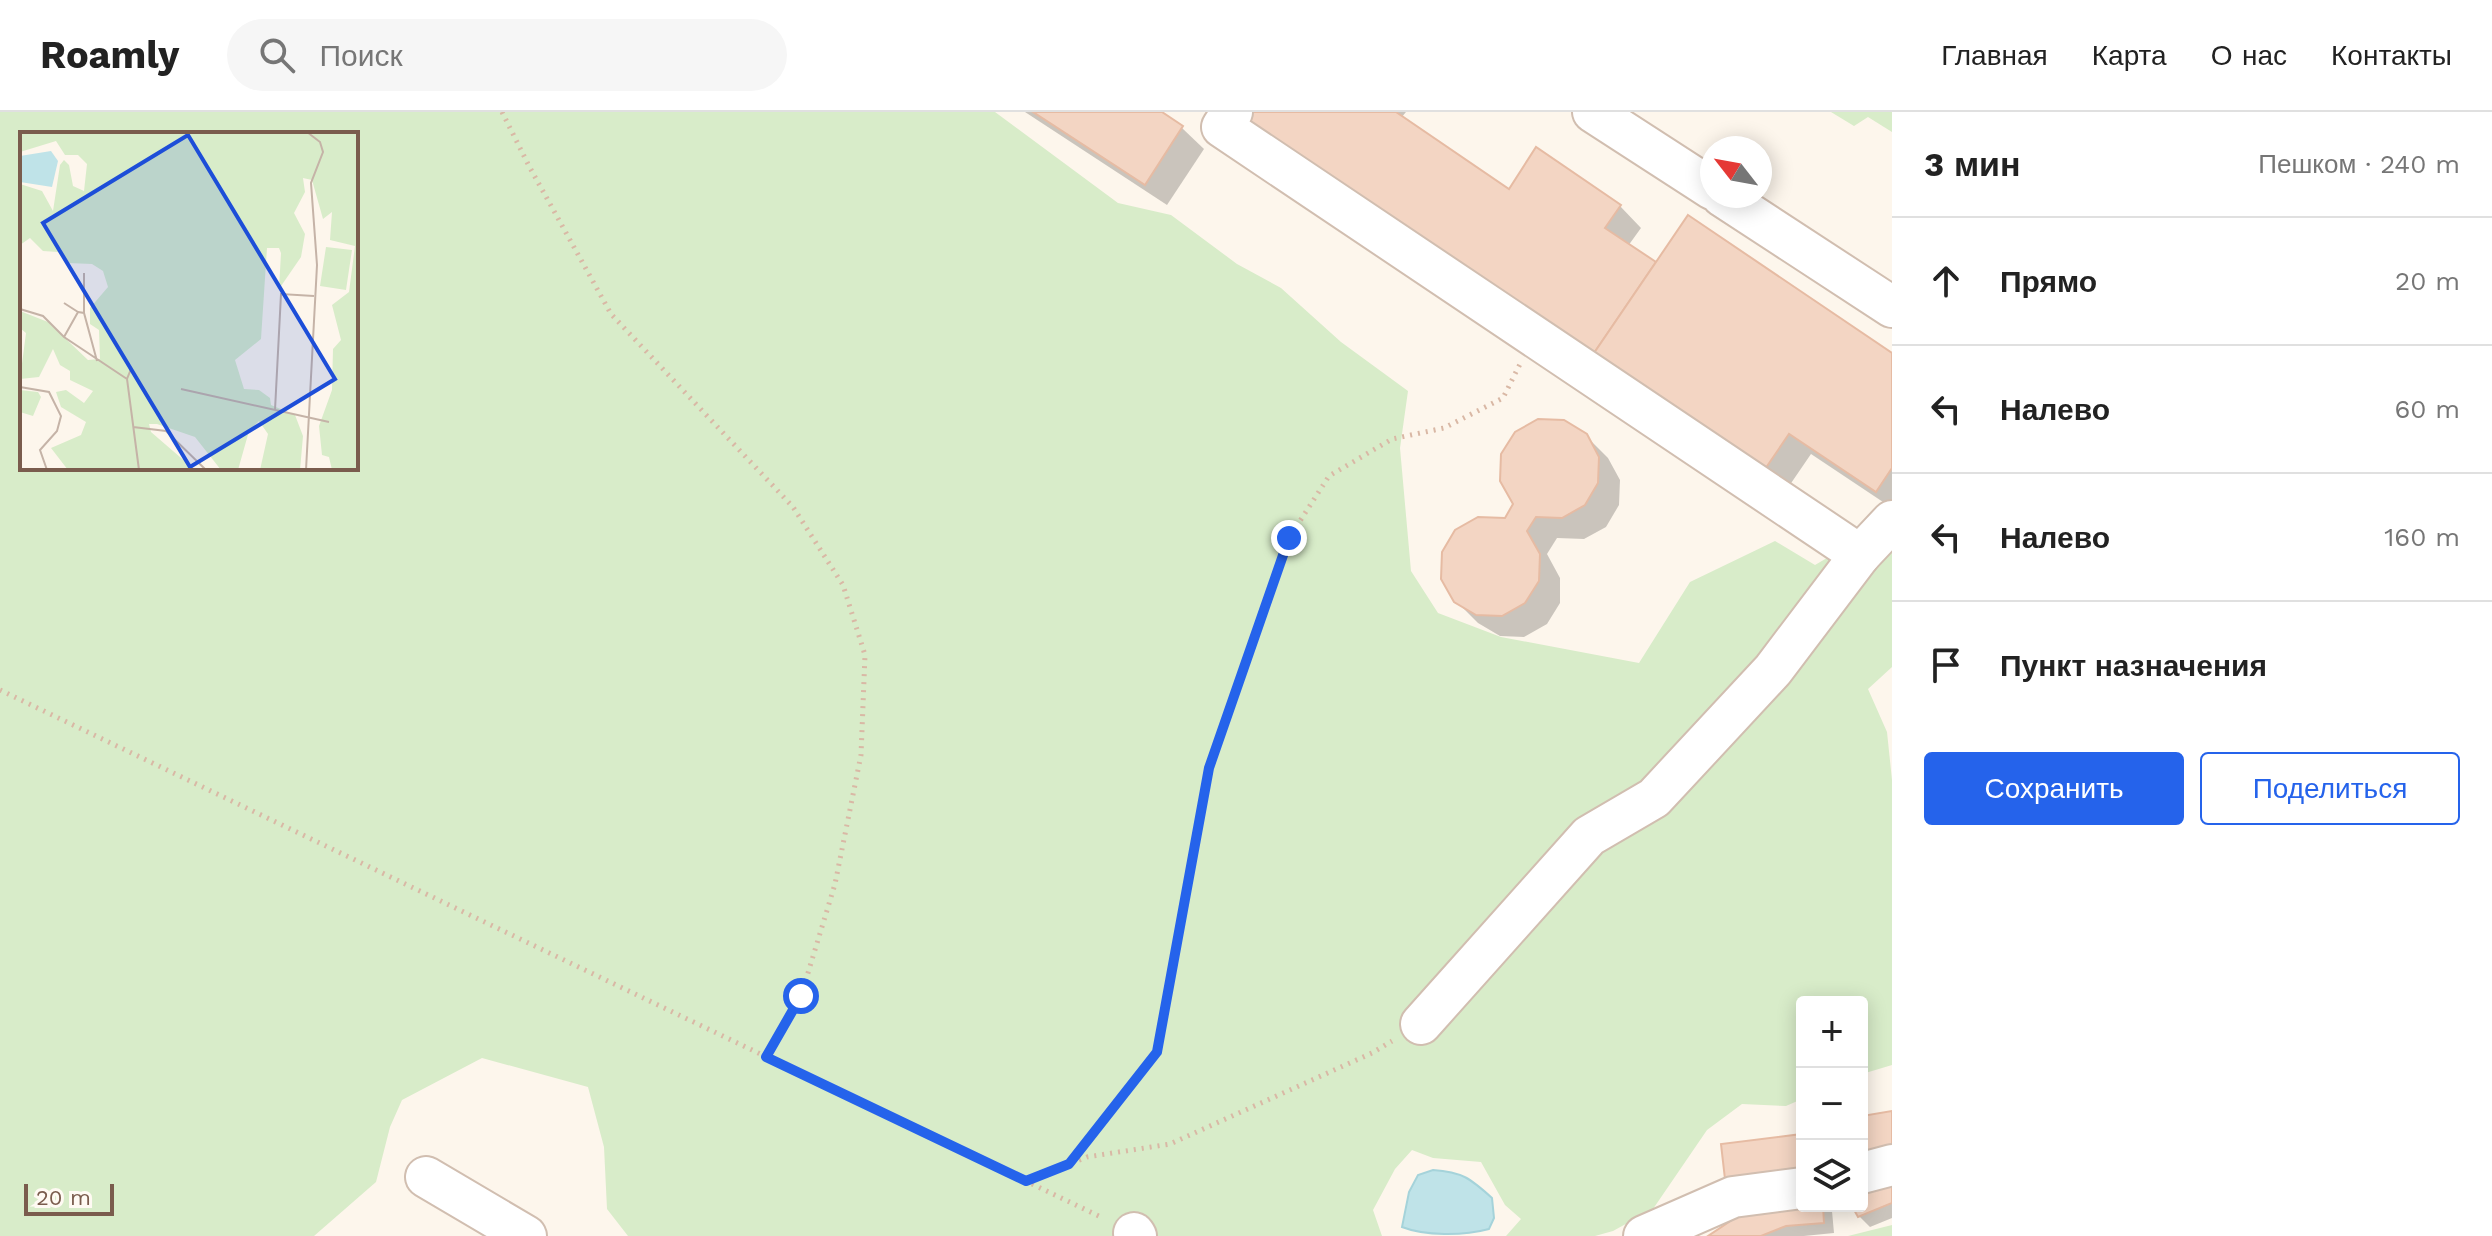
<!DOCTYPE html>
<html lang="ru">
<meta charset="utf-8">
<style>
:root{--surface:#fff;--page:#f6f6f6;--text:#222;--muted:#767676;--line:#e0e0e0;--accent:#2563eb}
body{margin:0;font-family:"Work Sans",sans-serif;background:var(--page);color:var(--text)}
.controls{position:absolute;right:24px;bottom:24px;display:grid;overflow:hidden;border-radius:8px;box-shadow:0 4px 20px #0003}
.controls button{width:72px;height:72px;display:grid;place-items:center;padding:0;border:0;border-bottom:2px solid var(--line);background:var(--surface);color:var(--text);font:40px sans-serif}
.compass{position:absolute;left:1700px;top:24px;width:72px;height:72px;border-radius:50%;background:var(--surface);box-shadow:0 4px 20px #0003;rotate:301deg}
.scale{position:absolute;left:24px;bottom:20px;width:90px;box-sizing:border-box;padding-left:8px;border:4px solid #7a5c4d;border-top:0;font-size:22px;line-height:28px;white-space:nowrap;color:#7a5c4d;-webkit-text-stroke:6px #fffaf3;paint-order:stroke}
.stop{position:absolute;width:24px;height:24px;margin:-18px;border:6px solid #2563eb;border-radius:50%;background:#fff}
.stop.end{background:#2563eb;border-color:#fff;box-shadow:0 2px 8px #0008}
.list{margin:0;padding:0;list-style:none}
h2{display:flex;justify-content:space-between;align-items:center;height:104px;margin:0;padding:0 32px;font-size:34px}
h2 small{font-size:26px;font-weight:400;color:var(--muted)}
.list li{display:grid;grid-template-columns:52px 1fr auto;gap:24px;align-items:center;box-sizing:border-box;height:128px;padding:0 32px;border-top:2px solid var(--line)}
.list b{display:block;font-size:30px;white-space:nowrap}
.list em{font-size:26px;font-style:normal;color:var(--muted)}
.actions{display:flex;gap:16px;padding:24px 32px}
.actions a{flex:1;padding:18px 0;border:2px solid var(--accent);border-radius:8px;text-align:center;font-size:28px;color:var(--accent)}
.actions .main{background:var(--accent);color:#fff}
.icon{flex:none;width:44px;height:44px;fill:none;stroke:currentColor;stroke-width:2;stroke-linecap:round;stroke-linejoin:round}
.map{position:relative;flex:none;width:1892px;height:1124px;overflow:hidden}
header{display:flex;align-items:center;gap:48px;box-sizing:border-box;height:112px;padding:0 40px;background:var(--surface);border-bottom:2px solid var(--line)}
header strong{font-size:38px}
nav{display:flex;gap:44px;margin-inline-start:auto;font-size:28px}
.search{width:560px;height:72px;background:var(--page);display:flex;align-items:center;gap:20px;box-sizing:border-box;padding:0 28px;border-radius:44px;color:var(--muted);font-size:30px}
main{display:flex}
aside{flex:1;background:var(--surface)}
.map>svg:first-child{display:block}
</style>
<header>
<strong>Roamly</strong>
<div class="search"><svg class="icon" aria-label="search" viewBox="0 0 24 24"><circle cx="10" cy="10" r="6"/><path d="M15 15l6 6"/></svg>Поиск</div>
<nav><a>Главная</a><a>Карта</a><a>О нас</a><a>Контакты</a></nav>
</header>
<main>
<div class="map">
<svg width="1892" height="1124" viewBox="0 0 1892 1124">
<rect width="100%" height="100%" fill="#fdf6ec"/>
<g fill="#d8ecc9" fill-rule="evenodd">
<path d="M0 0H995L1118 91 1171 103 1237 152 1281 176 1341 230 1408 279 1400 336 1411 459 1438 501 1501 525 1639 551 1690 470 1775 429 1815 453 1892 408V555L1868 577 1887 620 1892 668V953L1862 962V890H1802V987L1786 994 1742 992 1707 1018 1653 1097 1613 1119 1595 1124H1506L1521 1107 1505 1093 1481 1050 1433 1046 1412 1038 1395 1057 1373 1098 1382 1124H628L607 1097 604 1035 588 975 482 946 402 988 390 1015 376 1070 314 1124H0ZM22 22H356V356H22Z"/>
<polygon points="1831,0 1892,0 1892,20 1868,5 1854,14"/>
<polygon points="1892,1113 1892,1124 1848,1124"/>
</g>
<path fill="#bfe3e8" stroke="#a5d3da" stroke-width="2" d="M1433 1058C1462 1060 1470 1066 1492 1086L1494 1106 1489 1117C1463 1124 1425 1124 1402 1115L1409 1080 1418 1063Z"/>
<g fill="#0003">
<polygon points="1025,0 1158,0 1182,16 1204,37 1167,93"/>
<polygon points="1255,0 1406,0 1401,6 1509,79 1620,94 1641,116 1628,134 1656,153 1892,244 1892,396 1811,342 1785,380"/>
<polygon points="1585,323 1608,346 1620,368 1619,393 1606,415 1584,427 1557,426 1547,442 1560,466 1560,491 1547,512 1524,525 1500,524 1478,511 1455,488 1506,408"/>
<polygon points="1892,1001 1892,1106 1870,1115 1859,1104 1855,1094 1862,1094 1862,1006"/>
<polygon points="1802,1094 1827,1094 1832,1099 1834,1121 1804,1124 1713,1124"/>
</g>
<g fill="#f3d5c3" stroke="#e6bba3" stroke-width="2">
<polygon points="1033,0 1162,0 1183,14 1145,73"/>
<polygon points="1253,0 1396,0 1509,77 1536,35 1621,93 1605,116 1656,150 1592,244 1246,10"/>
<polygon points="1688,103 1892,241 1892,356 1876,380 1789,322 1763,360 1592,244"/>
<polygon points="1538,307 1564,308 1587,322 1599,345 1598,371 1585,393 1562,406 1536,405 1527,419 1540,442 1539,469 1525,491 1502,504 1476,503 1454,490 1441,467 1442,440 1455,418 1478,405 1505,406 1513,392 1500,369 1501,342 1515,320"/>
<polygon points="1892,999 1892,1044 1862,1049 1862,1004"/>
<polygon points="1802,1022 1802,1066 1726,1076 1721,1032"/>
<polygon points="1892,1061 1892,1091 1858,1105 1852,1094 1862,1094 1862,1076"/>
<polygon points="1802,1094 1823,1094 1824,1111 1786,1114 1761,1124 1708,1124 1747,1098"/>
</g>
<g fill="none" stroke-linecap="round" stroke-linejoin="round">
<g stroke="#d1beb0" stroke-width="44">
<g id="minor">
<polyline points="1232,0 1222,15 1860,443"/>
<polyline points="1593,0 1712,77"/>
<polyline points="1722,84 1892,195"/>
<polyline points="1421,912 1589,724 1654,686 1773,558 1860,443 1892,409"/>
<polyline points="1862,1061 1892,1053"/>
<polyline points="426,1065 526,1124"/>
<polyline points="1134,1121 1136,1124"/>
<polyline points="1644,1124 1733,1085 1802,1076"/>
</g>
</g>
<g stroke="#d9b8a5" stroke-width="5" stroke-dasharray="2 6" stroke-linecap="butt">
<polyline points="502,0 529,54 611,202 793,395 843,473 865,543 861,643 835,772 801,884 766,945"/>
<polyline points="0,578 1103,1106"/>
<polyline points="1069,1052 1157,940 1209,656 1289,426 1329,364 1392,327 1444,316 1503,286 1520,252"/>
<polyline points="1027,1069 1087,1045 1170,1032 1372,941 1392,929"/>
</g>
<use href="#minor" stroke="#fff" stroke-width="40"/>
</g>
<g fill="none" stroke-linecap="round" stroke-linejoin="round">
<polyline stroke="#2563eb" stroke-width="10" points="801,884 766,945 1026,1069 1069,1052 1157,940 1209,656 1289,426"/>
</g>
<g transform="translate(20 20)">
<rect width="338" height="338" fill="#fdf6ec"/>
<path d="M0 0H338V338H312L309 325 302 323 299 294 312 258 313 217 321 208 312 173 329 160 335 114 310 108 312 80 303 87 292 48 283 46 285 60 274 81 285 102 281 125 259 157 261 121 259 116H247L241 207 215 228 224 257 239 258 250 266 251 273 275 283 283 304 280 338H240L248 302 239 289 229 299 218 338H201L175 305 137 292H129L131 300 175 338H48L31 316 61 303 66 290 41 275 36 260 46 258 64 271 73 259 50 248V239L40 233 33 217 19 245 0 247 6 201 0 196V179L28 190 68 228 80 227 79 198 70 192V176L88 155 83 139 72 132 47 131 38 120 23 119 10 106 0 113V123V52L22 59 33 79 40 33 44 28 49 33 53 54 64 59 67 32 58 23H45L36 9 0 20ZM306 115 332 118 326 158 300 154ZM0 258 18 260 21 265 13 284 0 280Z" fill="#d8ecc9"/>
<path d="M31 19 38 29 32 55 0 50V24Z" fill="#bfe3e8"/>
<path fill="none" stroke="#c5b3a7" stroke-width="2" d="M64 141V181M0 177 23 184 44 205 107 247M58 180 64 181 77 229M44 205 58 180 44 171M111 237 107 247 119 338M0 255 29 260 41 284 37 299 20 318 27 338M161 257 309 290M255 278 261 162 294 164M113 295 146 299 186 338M286 338 297 133 291 51 303 20 300 10 287 0"/>
<path fill="#1d4ed8" fill-opacity="0.15" stroke="#1d4ed8" stroke-width="4" d="M168 3 315 247 170 335 23 91Z"/>
<rect width="338" height="338" fill="none" stroke="#7a5c4d" stroke-width="4"/>
</g>
</svg>
<div class="controls">
<button>+</button>
<button>−</button>
<button><svg class="icon" aria-label="layers" viewBox="0 0 24 24"><path d="M12 4l9 5-9 5-9-5zM3 14l9 5 9-5"/></svg></button>
</div>
<svg class="compass" viewBox="-18 -18 36 36"><path d="M0-13l5 13h-10z" fill="#e53935"/><path d="M0 13l5-13h-10z" fill="#767676"/></svg>
<div class="scale">20 m</div>
<div class="stop" style="left:801px;top:884px"></div>
<div class="stop end" style="left:1289px;top:426px"></div>
</div>
<aside>
<h2>3 мин<small>Пешком · 240 m</small></h2>
<ul class="list">
<li><svg class="icon" aria-label="ahead" viewBox="0 0 24 24"><path d="M12 20V5M6 11l6-6 6 6"/></svg><div><b>Прямо</b></div><em>20 m</em></li>
<li><svg class="icon" aria-label="left" viewBox="0 0 24 24"><path d="M17 20v-9H6M10 6l-5 5 5 5"/></svg><div><b>Налево</b></div><em>60 m</em></li>
<li><svg class="icon" aria-label="left" viewBox="0 0 24 24"><path d="M17 20v-9H6M10 6l-5 5 5 5"/></svg><div><b>Налево</b></div><em>160 m</em></li>
<li><svg class="icon" aria-label="arrive" viewBox="0 0 24 24"><path d="M6 21V4h12l-3 4 3 4H6"/></svg><div><b>Пункт назначения</b></div></li>
</ul>
<div class="actions"><a class="main">Сохранить</a><a>Поделиться</a></div>
</aside>
</main>
